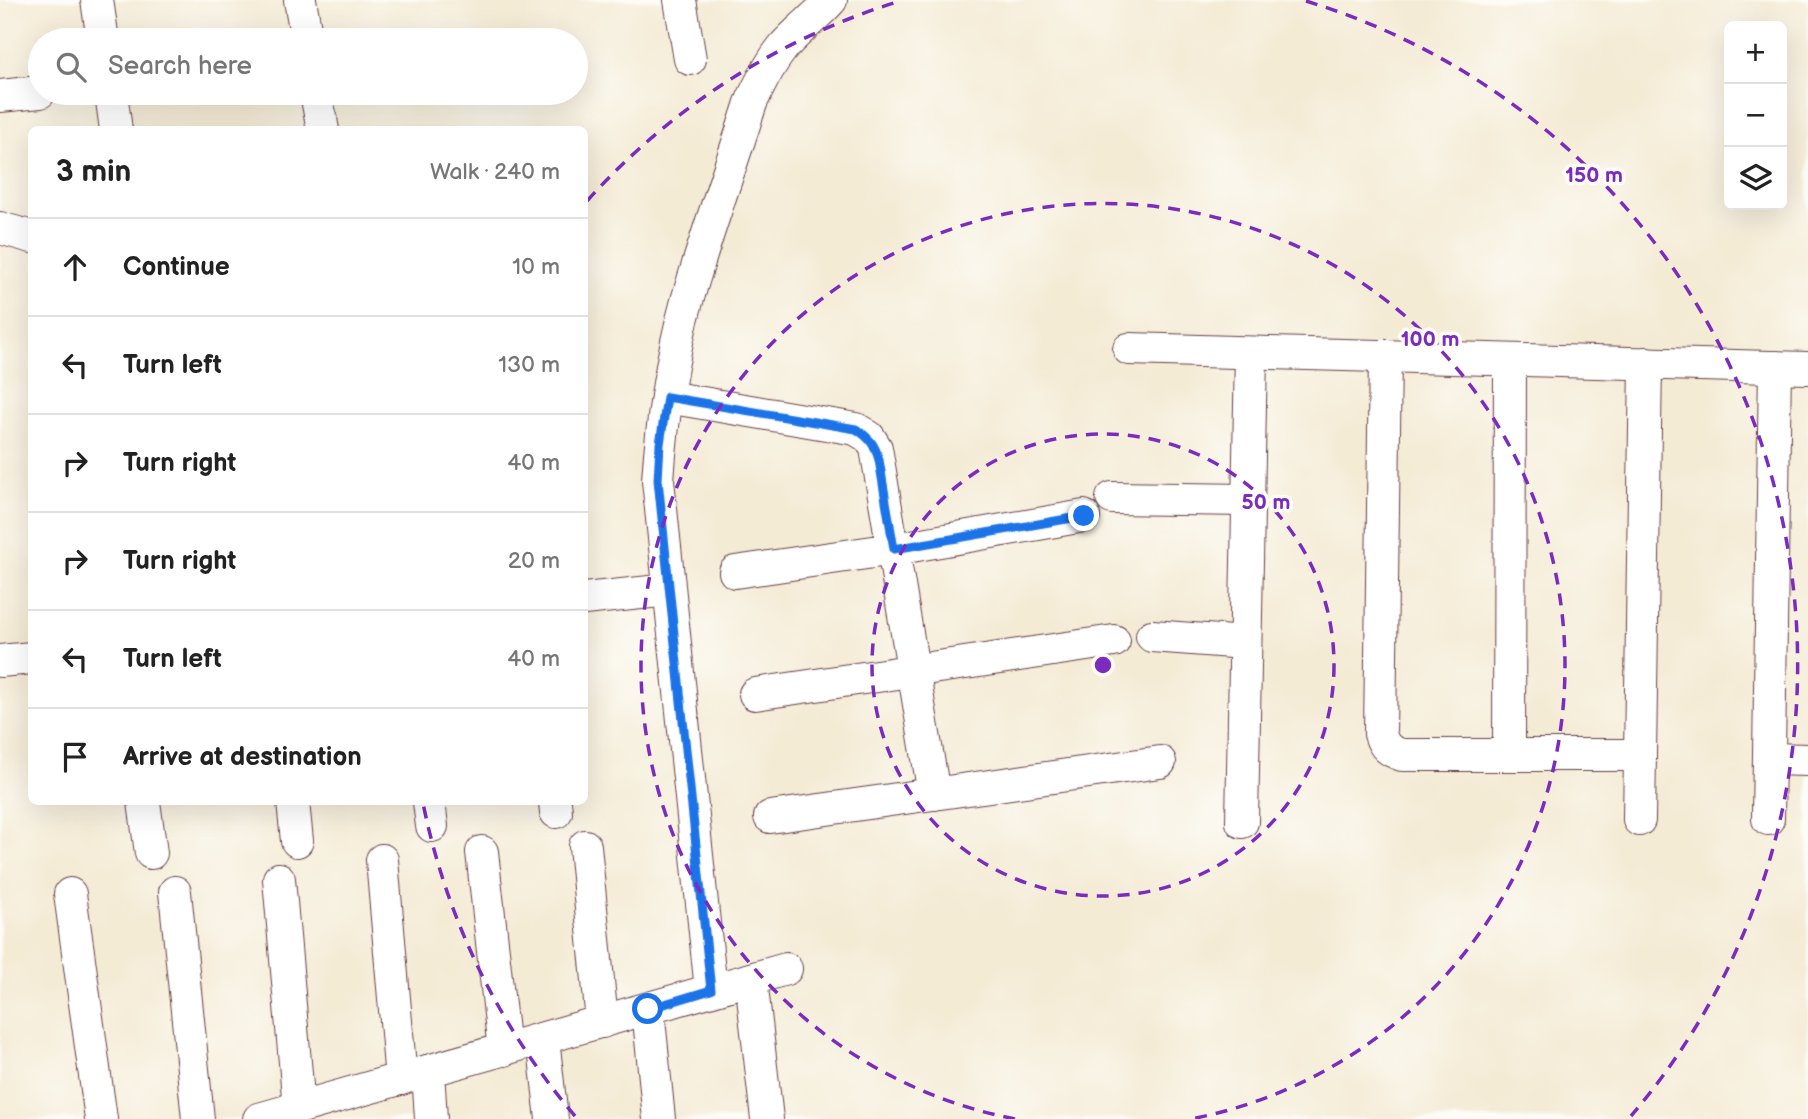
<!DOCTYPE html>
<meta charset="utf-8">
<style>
:root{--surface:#fff;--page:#f2f2f2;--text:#222;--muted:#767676;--line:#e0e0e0}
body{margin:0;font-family:"Balsamiq Sans",sans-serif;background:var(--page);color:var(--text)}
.controls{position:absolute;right:21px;top:21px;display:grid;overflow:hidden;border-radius:10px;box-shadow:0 7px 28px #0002}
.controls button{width:63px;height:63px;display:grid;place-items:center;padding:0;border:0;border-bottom:2px solid var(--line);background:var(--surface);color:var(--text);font:35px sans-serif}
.stop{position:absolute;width:21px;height:21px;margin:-16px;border:5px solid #1a73e8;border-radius:50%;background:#fff}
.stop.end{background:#1a73e8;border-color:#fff;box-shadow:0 2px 7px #0008}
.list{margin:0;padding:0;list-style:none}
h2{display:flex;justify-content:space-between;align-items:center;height:91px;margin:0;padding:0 28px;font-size:30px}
h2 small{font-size:23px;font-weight:400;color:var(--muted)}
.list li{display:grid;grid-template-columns:46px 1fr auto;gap:21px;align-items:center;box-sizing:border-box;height:98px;padding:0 28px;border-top:2px solid var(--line)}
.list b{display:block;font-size:26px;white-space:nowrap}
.list em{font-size:23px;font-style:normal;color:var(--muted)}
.icon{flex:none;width:38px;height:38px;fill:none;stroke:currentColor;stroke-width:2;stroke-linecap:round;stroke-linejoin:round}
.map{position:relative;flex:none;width:1808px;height:1119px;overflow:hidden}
.search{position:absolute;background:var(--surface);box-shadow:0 7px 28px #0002;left:28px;top:28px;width:560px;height:77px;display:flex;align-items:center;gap:18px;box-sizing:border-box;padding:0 24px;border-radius:38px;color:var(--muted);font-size:26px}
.panel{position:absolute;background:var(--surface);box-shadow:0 7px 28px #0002;left:28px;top:126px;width:560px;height:679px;border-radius:10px}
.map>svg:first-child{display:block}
</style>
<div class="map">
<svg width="1808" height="1119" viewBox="0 0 1808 1119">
<rect width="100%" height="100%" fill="#fdfcf7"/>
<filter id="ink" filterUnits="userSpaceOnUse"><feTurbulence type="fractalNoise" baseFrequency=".0143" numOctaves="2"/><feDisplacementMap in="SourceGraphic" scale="14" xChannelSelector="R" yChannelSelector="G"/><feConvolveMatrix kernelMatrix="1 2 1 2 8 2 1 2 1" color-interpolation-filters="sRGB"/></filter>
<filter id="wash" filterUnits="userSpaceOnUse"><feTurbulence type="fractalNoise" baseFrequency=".00686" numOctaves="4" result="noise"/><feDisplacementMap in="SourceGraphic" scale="28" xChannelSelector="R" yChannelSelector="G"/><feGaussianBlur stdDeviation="1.57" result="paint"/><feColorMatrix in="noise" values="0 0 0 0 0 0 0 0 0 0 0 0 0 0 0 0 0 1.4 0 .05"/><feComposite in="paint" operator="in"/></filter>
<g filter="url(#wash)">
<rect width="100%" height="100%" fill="#f4ebd5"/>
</g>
<g filter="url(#ink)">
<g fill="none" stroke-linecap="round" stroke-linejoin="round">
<g stroke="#643e44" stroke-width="34">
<g id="minor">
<polyline points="97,0 103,40"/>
<polyline points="300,0 307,40"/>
<polyline points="680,0 690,59"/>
<polyline points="111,93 116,130"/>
<polyline points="316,93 323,130"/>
<polyline points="0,96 40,92"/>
<polyline points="0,228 32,237"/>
<polyline points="1129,349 1808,368"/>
<path d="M1385 356 1380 734C1384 747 1389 751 1402 755H1639"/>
<polyline points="667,397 856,429 869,437 876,448 934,794"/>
<polyline points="1112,498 1248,500"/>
<polyline points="735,572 894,549 1084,516"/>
<polyline points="584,599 669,590"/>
<polyline points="1152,636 1245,643"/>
<polyline points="0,661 32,658"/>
<polyline points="755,694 1114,641"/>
<polyline points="1509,755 1510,360"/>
<polyline points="1769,759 1808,760"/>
<polyline points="144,802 151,853"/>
<polyline points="293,802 297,841"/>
<polyline points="429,802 432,826"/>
<polyline points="555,802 556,812"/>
<polyline points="770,817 1160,762"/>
<polyline points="1768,819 1775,367"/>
<polyline points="1639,820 1646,363"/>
<polyline points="1242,822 1251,353"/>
<polyline points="585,846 602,1022"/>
<polyline points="482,852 504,1050"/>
<polyline points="382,860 401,1079"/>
<polyline points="279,879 299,1108"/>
<polyline points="175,892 198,1119"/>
<polyline points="70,894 101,1119"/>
<polyline points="751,979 767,1119"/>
<path d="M711 990 658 480C662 420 671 359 687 301 706 235 730 169 751 103 760 83 770 63 784 46 798 30 817 16 831 0"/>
<polyline points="648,1009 659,1119"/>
<polyline points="543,1039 552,1119"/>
<polyline points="428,1071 431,1119"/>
<polyline points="259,1119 786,969"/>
</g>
</g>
<use href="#minor" stroke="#fff" stroke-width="32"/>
</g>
</g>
<g fill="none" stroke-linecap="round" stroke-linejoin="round" filter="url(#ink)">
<path stroke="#1a73e8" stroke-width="9" d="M648 1009 711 990 658 480 660 444 667 397 856 429C870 438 875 445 879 460L894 549 1084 516"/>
</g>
<g fill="none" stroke="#7b2cbf" stroke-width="3.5" stroke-dasharray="12 9">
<circle cx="1103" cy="665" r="231"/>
<path d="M1015 1119A462 462 0 1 1 1191 1119"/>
<path d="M575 1116A694 694 0 0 1 423 803M587 201A694 694 0 0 1 900 1M1306 1A694 694 0 0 1 1631 1116"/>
</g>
<circle cx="1103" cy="665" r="10" fill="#7b2cbf" stroke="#fdfcf7" stroke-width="3.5"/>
<g font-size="21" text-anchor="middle" font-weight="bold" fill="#7b2cbf" stroke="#fdfcf7" stroke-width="7" stroke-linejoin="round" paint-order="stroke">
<text x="1594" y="182">150 m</text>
<text x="1430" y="346">100 m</text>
<text x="1266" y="509">50 m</text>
</g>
</svg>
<div class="controls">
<button>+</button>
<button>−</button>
<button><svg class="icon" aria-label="layers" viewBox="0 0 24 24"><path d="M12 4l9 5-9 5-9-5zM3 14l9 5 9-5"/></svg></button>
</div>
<div class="stop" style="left:648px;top:1009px"></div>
<div class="stop end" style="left:1084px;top:516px"></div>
<div class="search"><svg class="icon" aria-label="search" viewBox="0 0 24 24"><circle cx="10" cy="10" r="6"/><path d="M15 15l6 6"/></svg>Search here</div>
<section class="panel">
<h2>3 min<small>Walk · 240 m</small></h2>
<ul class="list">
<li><svg class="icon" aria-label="ahead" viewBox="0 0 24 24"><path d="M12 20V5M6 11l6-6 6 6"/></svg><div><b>Continue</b></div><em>10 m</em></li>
<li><svg class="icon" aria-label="left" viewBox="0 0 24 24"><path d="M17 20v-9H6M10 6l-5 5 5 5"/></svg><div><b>Turn left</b></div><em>130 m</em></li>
<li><svg class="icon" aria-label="right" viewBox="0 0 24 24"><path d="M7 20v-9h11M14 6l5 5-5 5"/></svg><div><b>Turn right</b></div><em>40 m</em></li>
<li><svg class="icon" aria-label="right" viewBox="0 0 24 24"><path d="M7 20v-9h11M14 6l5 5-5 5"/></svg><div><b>Turn right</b></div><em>20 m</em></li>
<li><svg class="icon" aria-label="left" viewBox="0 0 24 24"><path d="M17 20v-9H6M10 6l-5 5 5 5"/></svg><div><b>Turn left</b></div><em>40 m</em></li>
<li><svg class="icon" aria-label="arrive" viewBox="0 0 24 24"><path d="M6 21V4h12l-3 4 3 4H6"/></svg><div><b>Arrive at destination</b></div></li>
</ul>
</section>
</div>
